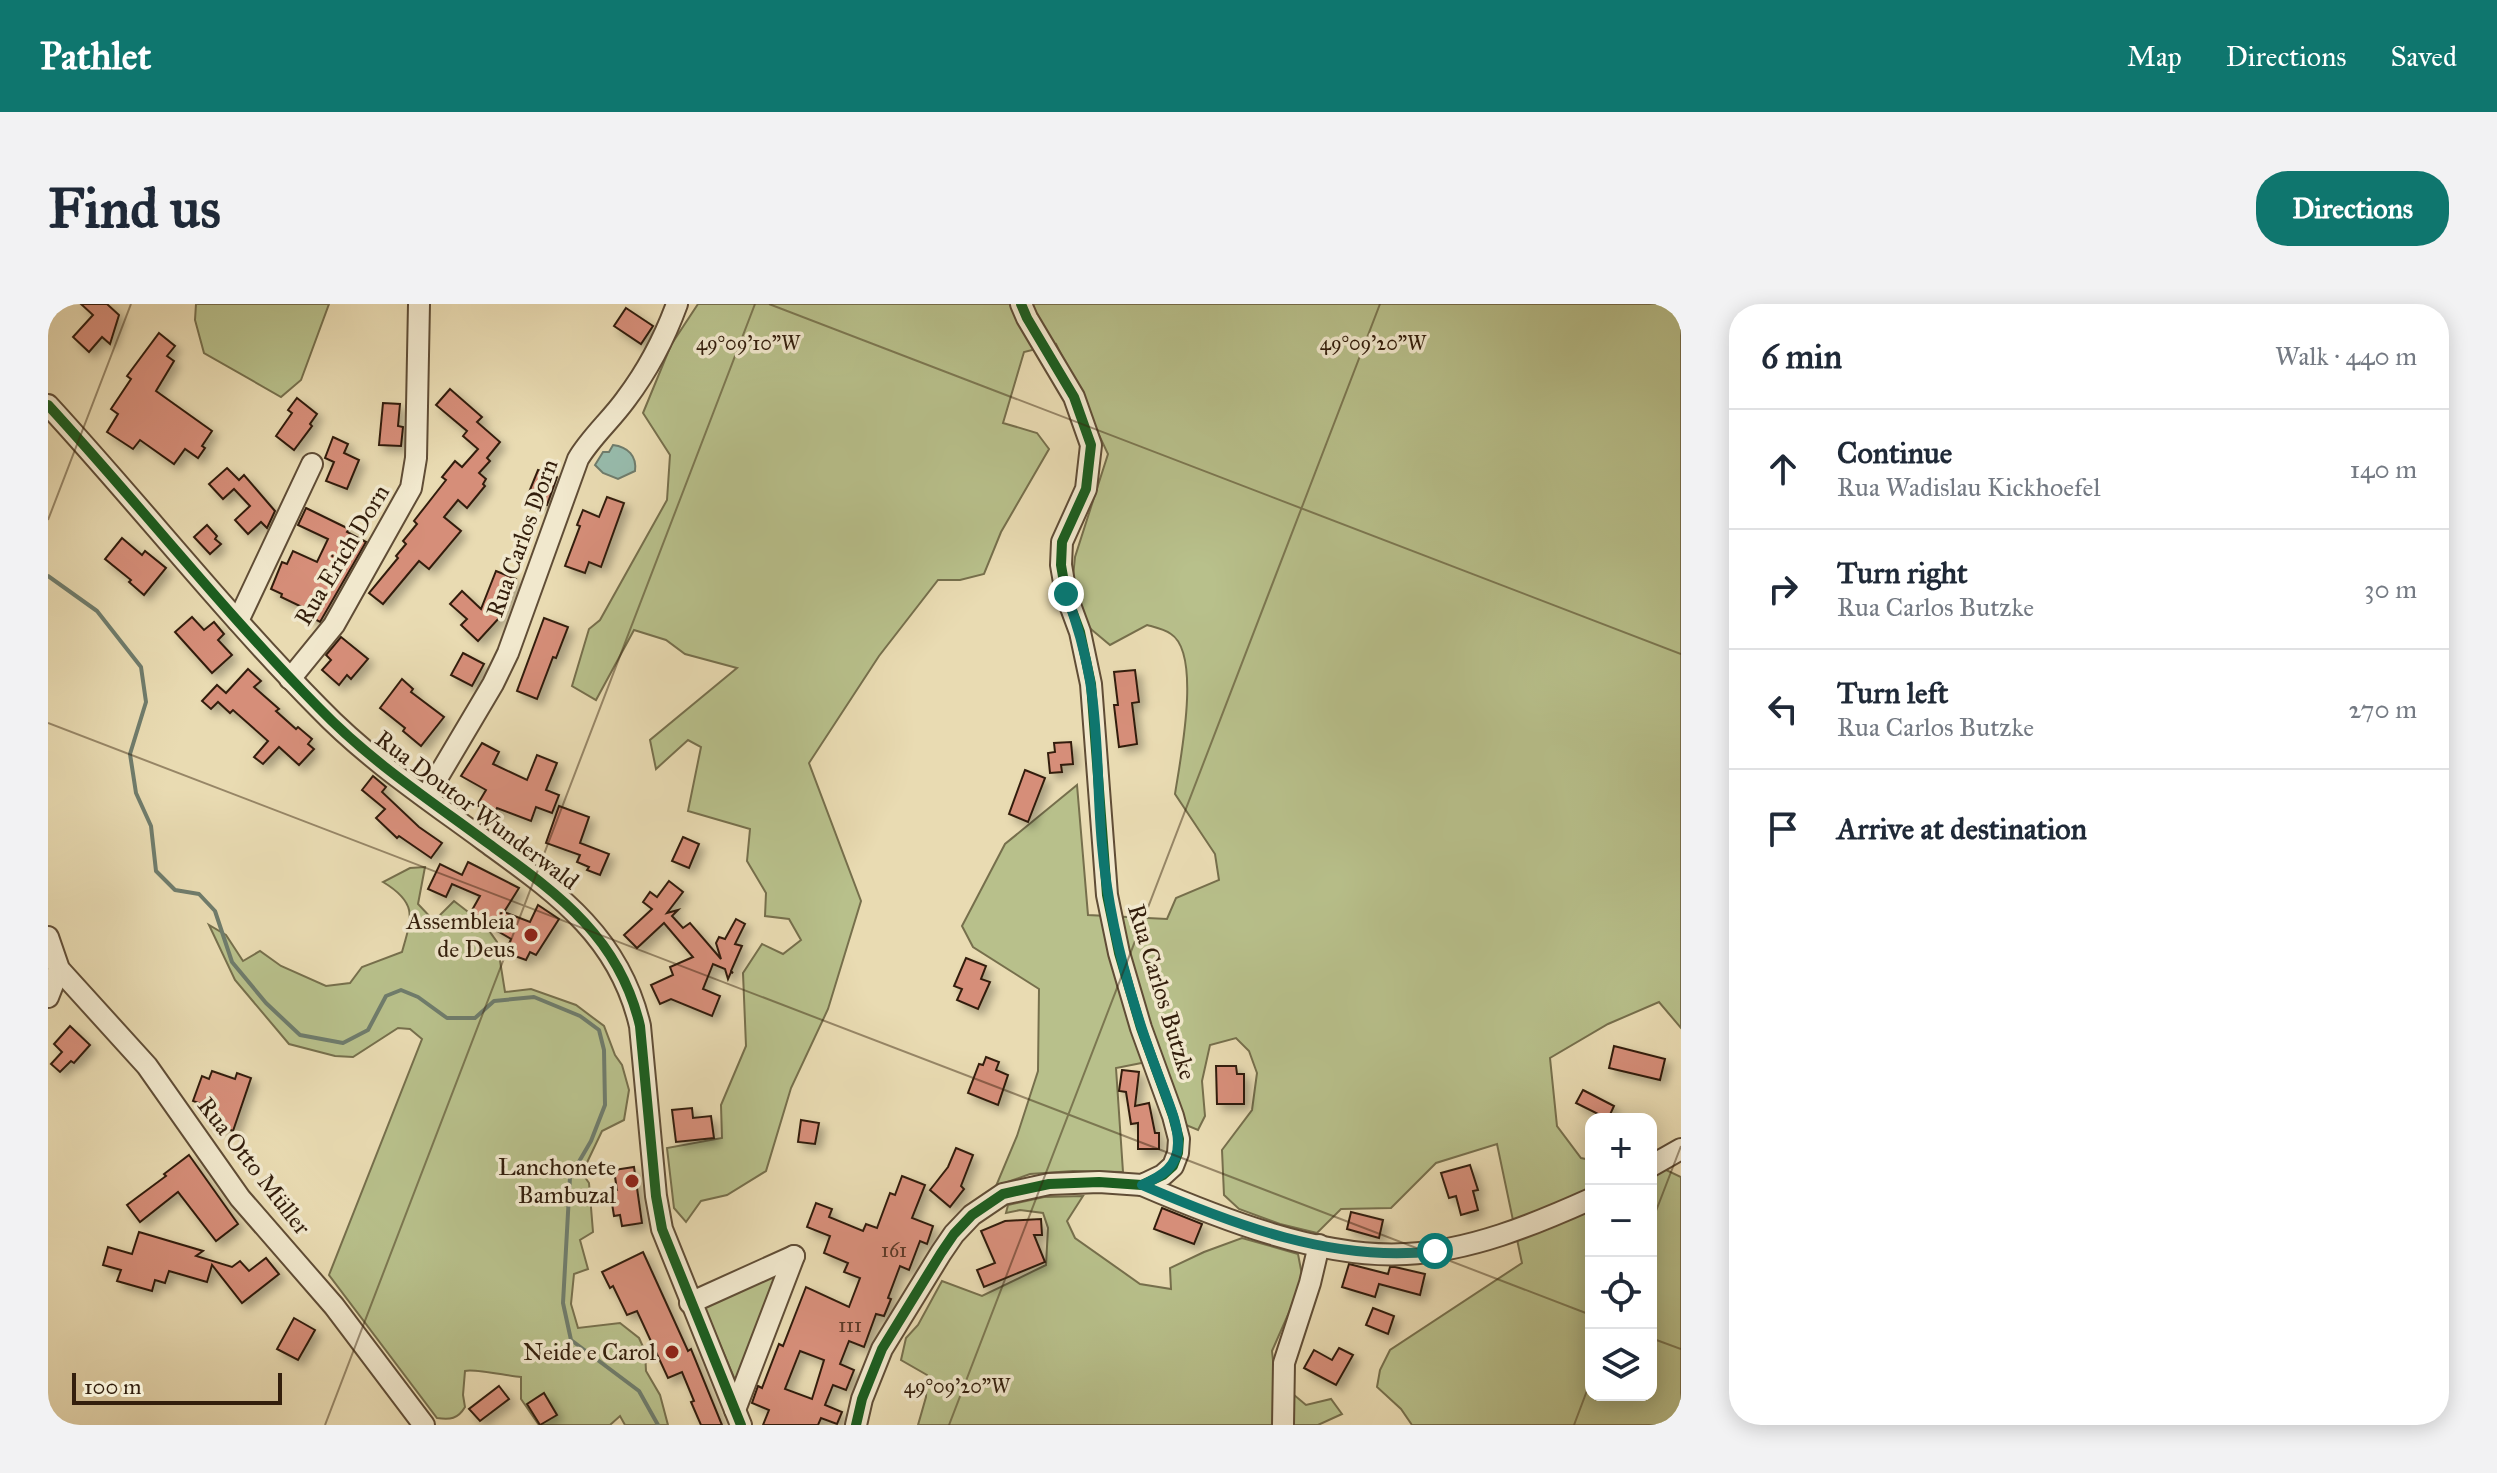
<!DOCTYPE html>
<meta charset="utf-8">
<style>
:root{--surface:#fff;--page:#f2f2f3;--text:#1f2937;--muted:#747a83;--line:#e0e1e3;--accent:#0f766e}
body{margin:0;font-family:"IM FELL Great Primer",serif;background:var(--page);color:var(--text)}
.controls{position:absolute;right:24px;bottom:24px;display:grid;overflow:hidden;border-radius:16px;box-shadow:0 4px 20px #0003}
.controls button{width:72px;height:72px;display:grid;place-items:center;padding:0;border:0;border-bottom:2px solid var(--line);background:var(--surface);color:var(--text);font:40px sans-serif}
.scale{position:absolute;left:24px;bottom:20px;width:210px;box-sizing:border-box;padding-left:8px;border:4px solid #331e0c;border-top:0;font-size:22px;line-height:28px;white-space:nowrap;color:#331e0c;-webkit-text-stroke:6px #f1e8cd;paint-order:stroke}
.stop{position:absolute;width:24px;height:24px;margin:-18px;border:6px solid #0f766e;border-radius:50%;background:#fff}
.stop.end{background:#0f766e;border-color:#fff;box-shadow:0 2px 8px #0008}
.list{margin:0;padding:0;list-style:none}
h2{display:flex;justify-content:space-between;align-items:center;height:104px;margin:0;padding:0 32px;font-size:34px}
h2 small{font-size:26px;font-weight:400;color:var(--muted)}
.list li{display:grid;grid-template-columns:52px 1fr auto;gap:24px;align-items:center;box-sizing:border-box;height:120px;padding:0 32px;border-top:2px solid var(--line)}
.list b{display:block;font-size:30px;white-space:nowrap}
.list p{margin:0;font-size:26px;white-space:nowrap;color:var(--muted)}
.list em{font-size:26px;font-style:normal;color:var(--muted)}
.icon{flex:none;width:44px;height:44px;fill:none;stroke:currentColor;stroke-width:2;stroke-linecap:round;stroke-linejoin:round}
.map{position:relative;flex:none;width:1633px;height:1121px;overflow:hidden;border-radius:32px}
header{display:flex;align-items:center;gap:48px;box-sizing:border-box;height:112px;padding:0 40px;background:var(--accent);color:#fff}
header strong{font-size:38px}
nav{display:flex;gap:44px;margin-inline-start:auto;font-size:28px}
.intro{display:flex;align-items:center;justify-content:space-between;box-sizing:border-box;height:192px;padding:0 48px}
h1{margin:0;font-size:56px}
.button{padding:20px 36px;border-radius:32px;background:var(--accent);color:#fff;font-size:28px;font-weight:700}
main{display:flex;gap:48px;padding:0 48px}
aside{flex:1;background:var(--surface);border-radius:32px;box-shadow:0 4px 20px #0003}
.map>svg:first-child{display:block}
</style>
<header>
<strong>Pathlet</strong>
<nav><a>Map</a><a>Directions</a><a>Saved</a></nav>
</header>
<div class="intro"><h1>Find us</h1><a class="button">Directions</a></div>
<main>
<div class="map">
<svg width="1633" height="1121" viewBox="0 0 1633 1121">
<defs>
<filter id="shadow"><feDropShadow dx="5.5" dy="5.5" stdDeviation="4" flood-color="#0004"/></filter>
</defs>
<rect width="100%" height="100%" fill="#e9dbb2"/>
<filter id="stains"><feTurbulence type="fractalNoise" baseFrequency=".0025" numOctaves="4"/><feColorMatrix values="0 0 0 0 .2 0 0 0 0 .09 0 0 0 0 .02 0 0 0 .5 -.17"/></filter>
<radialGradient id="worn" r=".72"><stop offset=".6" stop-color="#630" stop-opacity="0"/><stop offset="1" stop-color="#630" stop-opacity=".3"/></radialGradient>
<g fill="#b8c08b" stroke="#766f4c" stroke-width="2">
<polygon points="148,0 281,0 253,76 233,93 156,49 147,16"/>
<path d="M650 0H1633V724L1611 698 1560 720 1502 754 1509 822 1533 854 1543 856V1091H1603V863L1614 864 1633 873V1111L1630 1121H1364L1353 1105 1329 1083 1332 1066 1342 1046 1474 959 1449 840 1388 859 1343 904 1293 905 1269 929 1232 920 1191 905 1176 891 1174 846 1204 806 1209 769 1201 747 1188 734 1162 741 1154 777 1157 812 1150 826 1138 821 1114 755 1068 764 1075 868 1025 867 982 870 948 882 969 832 990 767 991 685 925 643 914 622 957 540 1029 481 1040 611 1119 615 1128 594 1171 576 1167 550 1127 490C1132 457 1154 350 1123 330 1116 325 1106 323 1099 321L1062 341 1038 321 1024 283 1027 253 1060 150 1008 40 976 48 955 119 989 129 1001 145 953 228 936 270 912 276H890L831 352 761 459 813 597 780 705 743 784 718 867 679 891 653 897 638 918 626 904 619 844 674 834 673 801 698 742 695 669 714 640 735 650 753 636 741 615 717 612 718 589 699 557 702 525 640 507 653 443 640 436 608 465 602 436 689 364 637 350 618 336 586 326 548 396 524 382 541 325 552 316 619 196 622 151 595 109 623 41Z"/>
<path d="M377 563 370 600 386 617 406 597 437 621 449 638 457 688 483 685 528 701 556 722 567 751 574 761 581 786 576 816 554 827 534 869 541 879 545 928 532 936 540 965 526 970 523 1000 530 1024 572 1019 591 1034 597 1047 598 1067 612 1091 620 1121H577L572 1112 562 1121H491L473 1095V1073C460 1072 425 1064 417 1067L415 1091 417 1103C410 1115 402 1116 389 1114L281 971 374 735 362 725 350 724 305 753 287 752 241 740 187 676 161 621 178 631 195 657 212 647 233 662 278 682 302 679 314 663 354 648C364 613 370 599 335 578L362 564Z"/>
<polygon points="1035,892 1019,917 1027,934 1092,980 1123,985 1122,964 1156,948 1194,934 1250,950 1254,971 1243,1004 1224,1047 1227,1075 1258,1101 1283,1095 1294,1110 1270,1121 870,1121 878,1093 879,1071 853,1056 858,1034 870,1021 894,977 934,992 998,961 1000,924 995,909 972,906 958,909 960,901 996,893"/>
<polygon points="734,964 689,1081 655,1000"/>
</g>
<path fill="#97bbac" stroke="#6f7c6c" stroke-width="2" d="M565 141C580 143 589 152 587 167L570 175 555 169 547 161 555 148H561Z"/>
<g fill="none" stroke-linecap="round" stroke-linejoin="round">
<polyline stroke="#6f7c6c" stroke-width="4" points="0,272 49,307 93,363 98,398 82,450 88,489 103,522 108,567 127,586 151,590 167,607 184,658 218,699 252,731 295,739 320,726 338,692 353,686 370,693 399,714 427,714 446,697 486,693 532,712 551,726 556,746 557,801 543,837 522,873 515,999 523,1036 591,1087 610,1121"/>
</g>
<g fill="#d68e79" stroke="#331e0c" stroke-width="2" fill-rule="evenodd" filter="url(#shadow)">
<polygon points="33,0 59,0 71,11 62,40 54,33 41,48 25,33 45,11"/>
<polygon points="578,4 605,22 593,40 566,22"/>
<polygon points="111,29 127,42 119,52 126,57 108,87 164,127 154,142 157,144 150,154 137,145 126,160 92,136 85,145 59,128 70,110 63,105 83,75 79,72"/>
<polygon points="402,85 434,113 429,118 452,138 439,154 442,157 431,169 438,175 435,180 437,182 419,204 410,196 396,213 413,227 381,265 371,257 335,300 321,289 350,254 348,252 358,240 355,237 369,220 366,217 398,176 394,173 407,157 414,163 430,145 415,132 419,127 388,101"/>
<polygon points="249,94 269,110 262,120 264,122 246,146 228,132 244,109 240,106"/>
<polygon points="335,99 352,100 350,122 355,123 353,142 331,141"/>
<polygon points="285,133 300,140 296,149 311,156 299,185 278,177 286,158 277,154"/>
<polygon points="179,164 191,176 196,171 227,207 219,224 213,218 200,230 187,216 202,202 186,185 175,195 161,180"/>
<polygon points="490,166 509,173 499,201 479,193"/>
<polygon points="559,193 576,199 553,263 541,258 537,269 517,262 532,222 529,221 535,206 551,213"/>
<polygon points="258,204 301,225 299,228 318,238 272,318 252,307 254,303 233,293 234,290 223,285 234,258 239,260 245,247 269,258 280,235 250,221"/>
<polygon points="159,221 169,232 167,235 173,240 162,250 146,233"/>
<polygon points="74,234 94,251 97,247 118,264 96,291 81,278 83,276 57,255"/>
<polygon points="448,267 468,275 452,313 430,337 413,321 419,315 402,300 414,287 433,305"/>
<polygon points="144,313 156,326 166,318 176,330 170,336 184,351 164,369 127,328"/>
<polygon points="496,314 520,323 508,354 505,353 489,395 469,387"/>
<polygon points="293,333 320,355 303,375 299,371 291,381 274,366 283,356 278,351"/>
<polygon points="415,349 436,360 424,382 403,371"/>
<polygon points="200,365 213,377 206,383 231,405 228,407 248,425 250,423 264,435 260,440 266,445 251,461 231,443 215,460 206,453 220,437 185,406 182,409 170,398 163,405 154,397 169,381 178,389"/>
<polygon points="1087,366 1091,398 1084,399 1089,440 1071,443 1066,401 1070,401 1066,368"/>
<polygon points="354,375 365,385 363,388 396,413 373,442 355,427 357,424 332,404"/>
<polygon points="1023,438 1025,460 1013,461 1014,468 1002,469 1000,449 1007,448 1006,439"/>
<polygon points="434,439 451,448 445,460 479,476 489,451 509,459 498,486 511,491 504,509 488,503 483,517 449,504 446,510 429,501 438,486 413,472"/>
<polygon points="977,466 997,474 980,518 961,510"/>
<polygon points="325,472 338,483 334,488 371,523 394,539 383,554 351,532 349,534 328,514 337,505 314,486"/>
<polygon points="511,502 541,513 532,539 561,550 552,571 539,566 541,563 529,558 532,551 498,539"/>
<polygon points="635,533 651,540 641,564 624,557"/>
<polygon points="420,558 471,584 456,608 482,618 490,601 511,615 488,651 482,648 478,656 467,652 468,648 459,645 463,635 434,618 435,615 423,608 432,592 404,580 398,593 380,585 392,560 414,571"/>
<polygon points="621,577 635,588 619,609 630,606 624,612 635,624 642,619 673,655 668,639 671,633 677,635 688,615 697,620 687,640 694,642 683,667 685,669 683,668 680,675 677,665 665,660 655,685 672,692 664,712 623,695 612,700 603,681 625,671 622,663 645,653 616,619 589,644 576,631 604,605 595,598 602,588 609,593"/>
<polygon points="918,654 938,662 933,675 942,678 930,705 909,696 914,685 906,682"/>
<polygon points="22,722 42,741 26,759 23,757 12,768 3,760 14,748 6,740"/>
<polygon points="1566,742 1617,755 1612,776 1561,764"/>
<polygon points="938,753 951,758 948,766 960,771 950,801 920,789 931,760 935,761"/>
<polygon points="1168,762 1188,762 1189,770 1196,770 1196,800 1169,800"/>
<polygon points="1074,766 1091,768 1087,802 1101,799 1107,829 1111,829 1111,845 1090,845 1090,819 1083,820 1078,788 1071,787"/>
<polygon points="164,767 187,775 189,769 203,774 185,827 159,817 164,804 145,797 154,772 161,775"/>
<polygon points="1535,786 1566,802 1560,815 1528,799"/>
<polygon points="644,804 645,814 663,812 666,834 628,838 624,806"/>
<polygon points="753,816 771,819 767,840 750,838"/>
<polygon points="908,844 925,851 913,882 916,885 902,903 882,886 900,863"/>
<polygon points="141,851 190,920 168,937 130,888 92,918 79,901 118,872 116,870"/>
<polygon points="1422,861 1430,886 1425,887 1430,906 1413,911 1408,892 1401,894 1393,869"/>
<polygon points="586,863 594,919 574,922 572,911 566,912 562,887 569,886 566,866"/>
<path d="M854 872 877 881 864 914 885 922 879 940 872 937 861 966 852 962 840 994 843 995 836 1012 828 1010 816 1043 801 1037 792 1060 806 1066 798 1086 785 1081 777 1101 794 1108 789 1120 773 1114 770 1121H715L721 1106 704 1099 710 1082 714 1084 731 1040 735 1042 758 983 801 1003 812 974 796 968 800 959 776 949 782 932 759 923 768 899 784 905 781 913 815 927 818 920 829 924 842 889 847 891ZM752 1047 776 1056 764 1095 737 1085Z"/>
<polygon points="1114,904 1154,920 1146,940 1106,925"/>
<polygon points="1303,908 1335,916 1331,934 1299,925"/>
<polygon points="993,915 994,931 986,931 997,958 936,983 929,966 947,959 933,927 957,917"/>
<polygon points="91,928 155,947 148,952 184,963 192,957 201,967 218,954 231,970 194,999 164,961 159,978 121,967 117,979 107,976 104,987 69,977 73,966 55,961 60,943 84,950"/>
<polygon points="595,948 640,1047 643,1045 674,1121 653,1121 643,1098 646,1097 634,1068 620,1074 589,1007 579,1011 565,982 562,984 554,968"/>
<polygon points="1301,960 1340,970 1342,963 1347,963 1377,970 1372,991 1331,980 1327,993 1294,983"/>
<polygon points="1325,1004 1346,1012 1340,1030 1318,1021"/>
<polygon points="246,1014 267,1026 250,1056 229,1045"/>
<polygon points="1291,1044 1305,1051 1288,1081 1256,1064 1266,1046 1284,1056"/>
<polygon points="451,1082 461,1095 432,1117 421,1105"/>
<polygon points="496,1089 509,1111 492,1121 479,1100"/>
</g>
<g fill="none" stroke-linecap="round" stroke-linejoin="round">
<g stroke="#604d36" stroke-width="24">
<g id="minor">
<path d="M0 101C92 201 176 308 271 404 320 455 380 495 437 537 507 588 571 631 592 722L608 892 614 925 693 1121"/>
<polyline points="190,317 264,160"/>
<polyline points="242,375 286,321 363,184 368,154 371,0"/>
<path d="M378 493 445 380 460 349 530 155C543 133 563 116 578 95 599 67 617 33 629 0"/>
<polyline points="0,633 11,665 99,762 192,894 286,1002 376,1121"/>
<polyline points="0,693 11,665"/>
<polyline points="1603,862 1633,845"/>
<path d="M1094 881C1171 914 1273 955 1358 950 1422 947 1485 921 1543 895"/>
<polyline points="642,999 746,952"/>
<polyline points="687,1106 746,952"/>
<polyline points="808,1121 814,1095 834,1045 893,949 906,930 924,911 955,890 1001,880 1051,878 1094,881 1115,871 1125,862 1130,849 1131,835 1125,812 1093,724 1071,649 1059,591 1043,380 1032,328 1018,290 1013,261 1014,238 1038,185 1043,141 1026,93 979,14 973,0"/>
<polyline points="1235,1121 1236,1059 1262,979 1271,941"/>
</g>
</g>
<use href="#minor" stroke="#f1e8cd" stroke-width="20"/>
<g stroke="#f1e8cd" stroke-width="15">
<g id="cycleway">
<path d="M0 101C92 201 176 308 271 404 320 455 380 495 437 537 507 588 571 631 592 722L608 892 614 925 693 1121"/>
<polyline points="808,1121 814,1095 834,1045 893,949 906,930 924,911 955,890 1001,880 1051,878 1094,881 1115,871 1125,862 1130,849 1131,835 1125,812 1093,724 1071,649 1059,591 1043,380 1032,328 1018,290 1013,261 1014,238 1038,185 1043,141 1026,93 979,14 973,0"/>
</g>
</g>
<use href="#cycleway" stroke="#1b5e20" stroke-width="10"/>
</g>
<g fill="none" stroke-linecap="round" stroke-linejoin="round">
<path stroke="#0f766e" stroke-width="10" d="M1018 290C1029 319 1037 347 1042 377 1051 431 1049 487 1054 541 1059 598 1071 652 1088 706 1096 733 1106 760 1116 786 1122 803 1130 821 1130 839 1130 863 1114 872 1094 881 1186 921 1286 959 1387 947"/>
</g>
<path fill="none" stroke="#331e0c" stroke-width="2" stroke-opacity="0.45" d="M721 0 1633 350M0 216 83 0M0 419 1543 1011M1603 920 1633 842M1603 1034 1633 1045M0 1114 19 1121M277 1121 707 0M901 1121 1332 0M1526 1121 1543 1076"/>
<g fill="#8f2418" stroke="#f1e8cd" stroke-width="3">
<circle cx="483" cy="631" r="8"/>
<circle cx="584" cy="877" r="8"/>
<circle cx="624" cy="1048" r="8"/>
</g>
<g text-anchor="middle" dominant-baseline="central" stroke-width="7" stroke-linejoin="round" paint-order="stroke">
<g font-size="20" fill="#5c3a27">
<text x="846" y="946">161</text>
<text x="802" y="1021">111</text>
</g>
<g font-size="24" fill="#331e0c" stroke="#f1e8cd">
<text transform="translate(474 234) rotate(-70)">Rua Carlos Dorn</text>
<text transform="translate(294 251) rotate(-59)">Rua Erich Dorn</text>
<text transform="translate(429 506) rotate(37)">Rua Doutor Wunderwald</text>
<text transform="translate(1114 688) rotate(73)">Rua Carlos Butzke</text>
<text transform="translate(206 862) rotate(52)">Rua Otto Müller</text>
</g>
<g font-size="24" fill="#331e0c" stroke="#f1e8cd" text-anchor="end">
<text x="467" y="617">Assembleia<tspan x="467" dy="28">de Deus</tspan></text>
<text x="568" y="863">Lanchonete<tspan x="568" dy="28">Bambuzal</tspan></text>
<text x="608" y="1048">Neide e Carol</text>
</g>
</g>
<g font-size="20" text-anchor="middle" fill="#331e0c" stroke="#f1e8cd" stroke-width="7" stroke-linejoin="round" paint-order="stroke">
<text x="700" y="46">49°09'10"W</text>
<text x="1325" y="46">49°09'20"W</text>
<text x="909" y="1089">49°09'20"W</text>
</g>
<rect width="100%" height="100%" filter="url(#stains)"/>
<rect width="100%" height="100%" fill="url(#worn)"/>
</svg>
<div class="controls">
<button>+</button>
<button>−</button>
<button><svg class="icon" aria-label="locate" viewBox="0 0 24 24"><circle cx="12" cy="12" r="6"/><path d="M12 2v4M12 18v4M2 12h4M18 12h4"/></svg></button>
<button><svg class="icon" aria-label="layers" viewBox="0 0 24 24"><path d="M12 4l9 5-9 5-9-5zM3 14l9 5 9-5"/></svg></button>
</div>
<div class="scale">100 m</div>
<div class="stop" style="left:1387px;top:947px"></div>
<div class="stop end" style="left:1018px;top:290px"></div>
</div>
<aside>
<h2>6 min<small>Walk · 440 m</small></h2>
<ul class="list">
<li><svg class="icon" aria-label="ahead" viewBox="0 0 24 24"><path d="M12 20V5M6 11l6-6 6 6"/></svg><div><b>Continue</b><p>Rua Wadislau Kickhoefel</p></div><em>140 m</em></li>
<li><svg class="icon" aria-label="right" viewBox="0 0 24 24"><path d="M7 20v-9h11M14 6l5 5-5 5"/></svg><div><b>Turn right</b><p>Rua Carlos Butzke</p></div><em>30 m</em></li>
<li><svg class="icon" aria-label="left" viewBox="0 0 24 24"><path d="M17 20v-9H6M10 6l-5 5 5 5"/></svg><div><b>Turn left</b><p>Rua Carlos Butzke</p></div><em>270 m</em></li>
<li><svg class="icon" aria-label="arrive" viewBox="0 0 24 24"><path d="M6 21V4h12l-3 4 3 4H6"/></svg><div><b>Arrive at destination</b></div></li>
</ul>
</aside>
</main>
